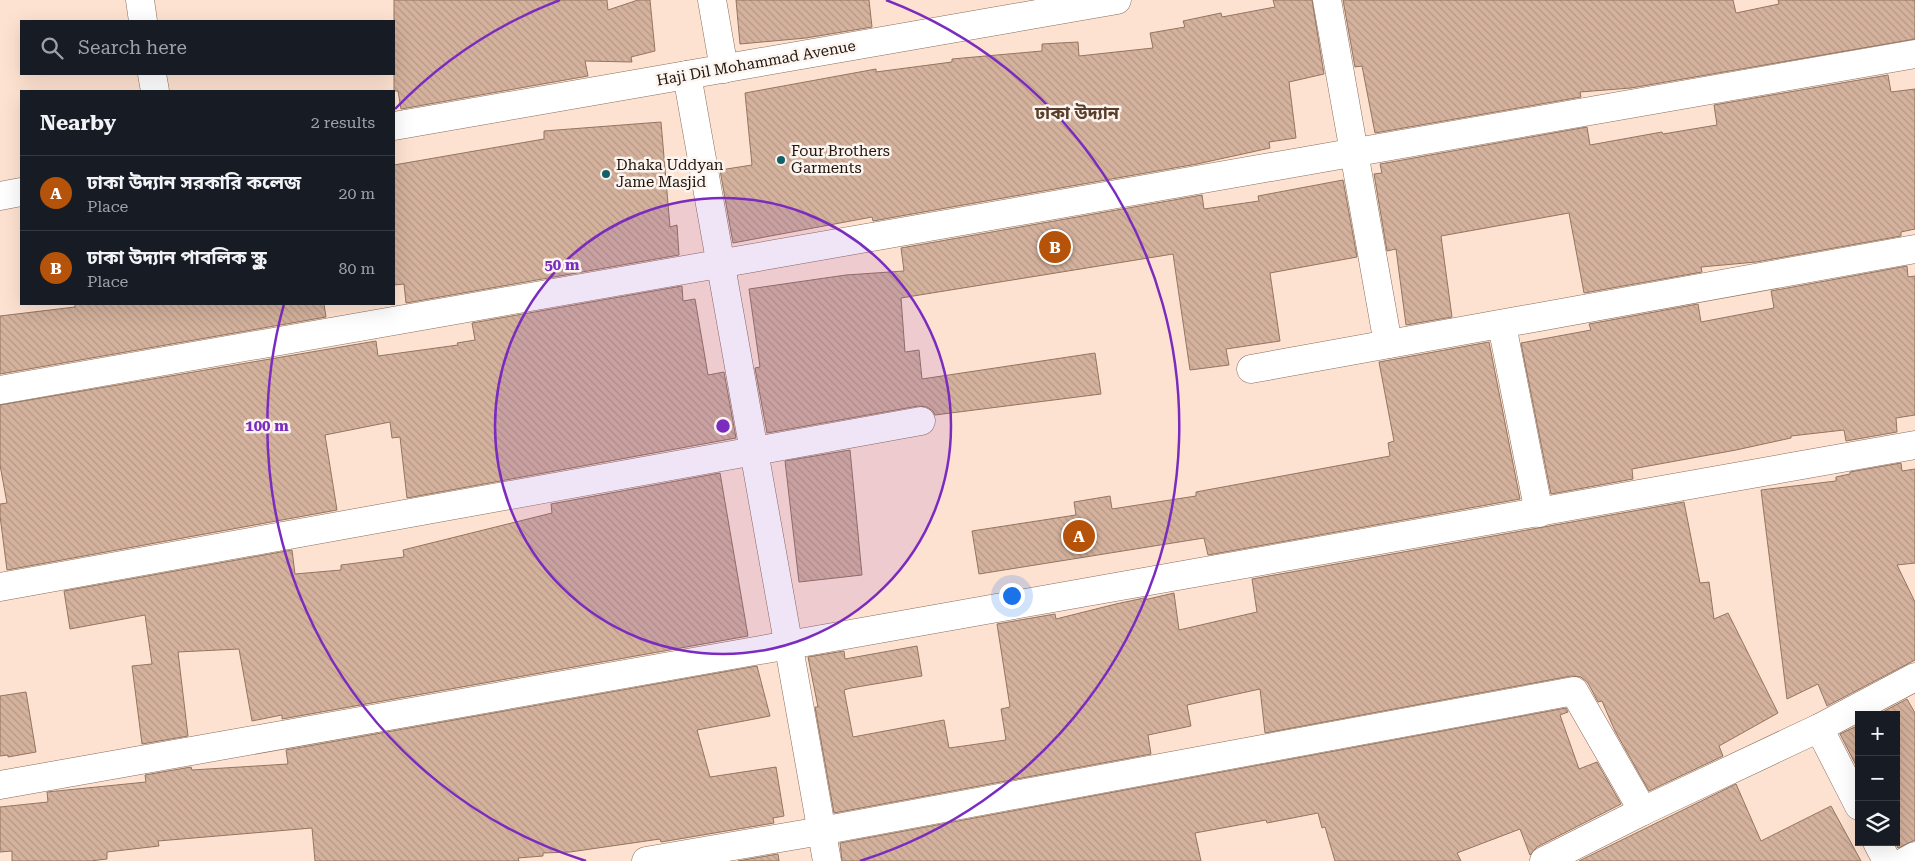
<!DOCTYPE html>
<meta charset="utf-8">
<style>
:root{--surface:#171b24;--page:#20242c;--text:#f1f3f6;--muted:#9ea1a6;--line:#363941;--accent:#b45309}
body{margin:0;font-family:"Roboto Serif","Noto Sans Bengali",serif;background:var(--page);color:var(--text)}
.controls{position:absolute;right:15px;bottom:15px;display:grid;overflow:hidden;border-radius:0px;box-shadow:0 5px 20px #0002}
.controls button{width:45px;height:45px;display:grid;place-items:center;padding:0;border:0;border-bottom:1px solid var(--line);background:var(--surface);color:var(--text);font:25px sans-serif}
.you{position:absolute;left:1011px;top:595px;width:18px;height:18px;margin:-12px;border:4px solid #fff;border-radius:50%;background:#1a73e8;box-shadow:0 0 0 8px #1a73e833}
.badge{display:grid;place-items:center;width:32px;height:32px;border-radius:50%;background:var(--accent);color:#fff;font-size:16px;font-weight:700}
.pin{position:absolute;translate:-50% -50%;border:2px solid #fff;box-shadow:0 1px 5px #0006}
.list{margin:0;padding:0;list-style:none}
h2{display:flex;justify-content:space-between;align-items:center;height:65px;margin:0;padding:0 20px;font-size:21px}
h2 small{font-size:16px;font-weight:400;color:var(--muted)}
.list li{display:grid;grid-template-columns:32px 1fr auto;gap:15px;align-items:center;box-sizing:border-box;height:75px;padding:0 20px;border-top:1px solid var(--line)}
.list b{display:block;font-size:19px;white-space:nowrap}
.list p{margin:0;font-size:16px;white-space:nowrap;color:var(--muted)}
.list em{font-size:16px;font-style:normal;color:var(--muted)}
.icon{flex:none;width:28px;height:28px;fill:none;stroke:currentColor;stroke-width:2;stroke-linecap:round;stroke-linejoin:round}
.map{position:relative;flex:none;width:1915px;height:861px;overflow:hidden}
.search{position:absolute;background:var(--surface);box-shadow:0 5px 20px #0002;left:20px;top:20px;width:375px;height:55px;display:flex;align-items:center;gap:12px;box-sizing:border-box;padding:0 18px;border-radius:0px;color:var(--muted);font-size:19px}
.panel{position:absolute;background:var(--surface);box-shadow:0 5px 20px #0002;left:20px;top:90px;width:375px;height:215px;border-radius:0px}
.map>svg:first-child{display:block}
</style>
<div class="map">
<svg width="1915" height="861" viewBox="0 0 1915 861">
<defs>
<pattern id="building-back-hatch" width="6" height="6" patternUnits="userSpaceOnUse" patternTransform="scale(1.25)"><rect width="6" height="6" fill="#d4b29d"/><path d="M-1 5l2 2M0 0l6 6M5-1l2 2" fill="none" stroke="#b69886"/></pattern>
</defs>
<rect width="100%" height="100%" fill="#fee2d1"/>
<g fill="url(#building-back-hatch)" stroke="#947561">
<polygon points="394,0 607,0 608,10 638,0 650,0 655,51 631,57 632,62 585,61 588,76 401,109 398,91 394,91"/>
<polygon points="736,0 869,0 872,27 806,38 740,44"/>
<polygon points="1273,0 1312,0 1324,74 1289,82 1296,138 1269,142 1270,148 1197,164 895,217 873,221 872,217 733,243 720,170 752,165 745,93 876,69 876,72 952,62 952,59 1042,51 1042,44 1078,42 1079,56 1153,48 1150,33 1185,27 1183,21 1221,13 1222,17 1275,7"/>
<polygon points="1343,0 1733,0 1736,13 1779,4 1778,0 1915,0 1915,39 1631,88 1580,92 1581,97 1375,133 1362,66 1355,67"/>
<polygon points="1888,75 1891,92 1915,89 1915,229 1901,232 1901,236 1756,262 1701,267 1702,272 1584,293 1569,213 1441,236 1452,317 1406,325 1396,249 1387,251 1374,174 1382,173 1380,164 1587,127 1590,145 1662,132 1663,134 1717,125 1714,105"/>
<polygon points="661,122 670,227 677,225 679,255 406,303 404,284 394,285 394,165 544,139 544,131"/>
<polygon points="1343,180 1357,257 1270,273 1280,341 1226,349 1229,365 1190,370 1173,254 901,298 905,352 919,350 922,379 1095,353 1101,394 935,415 933,411 927,407 918,406 767,433 755,368 760,367 749,289 846,275 904,271 901,248 1202,195 1204,209 1259,201 1258,196"/>
<polygon points="1907,266 1908,277 1915,276 1915,415 1896,418 1897,432 1846,441 1844,430 1791,436 1791,438 1736,450 1632,469 1633,479 1551,494 1521,343 1591,330 1589,324 1698,304 1701,322 1774,308 1771,291"/>
<polygon points="682,286 683,301 695,299 708,375 724,372 736,438 407,498 400,437 392,438 390,422 325,435 337,510 7,570 0,516 0,504 7,503 0,465 0,405 376,341 378,356 458,345 457,343 475,340 472,323"/>
<polygon points="75,304 324,304 326,317 0,374 0,316 75,307"/>
<polygon points="1489,342 1520,499 1208,555 1204,538 979,574 972,531 1076,515 1074,502 1110,496 1112,509 1196,496 1196,492 1390,456 1388,443 1394,441 1379,362"/>
<polygon points="850,450 862,575 799,582 785,461"/>
<polygon points="1901,463 1902,471 1915,469 1915,563 1897,565 1915,602 1915,660 1827,706 1818,684 1787,699 1761,490 1836,481 1836,477 1850,474 1850,472"/>
<polygon points="720,473 748,636 282,719 282,715 252,721 239,649 178,652 188,736 142,744 132,666 152,664 145,615 70,629 64,591 292,550 295,574 341,570 341,565 404,557 403,550 552,513 551,504"/>
<polygon points="1684,502 1700,583 1709,582 1714,619 1728,613 1778,713 1719,746 1723,756 1649,791 1615,731 1602,701 1598,702 1588,683 1581,677 1571,676 1265,733 1260,689 1187,705 1191,726 1148,735 1151,754 834,813 815,707 818,707 808,657 844,651 845,659 917,646 922,676 851,688 844,690 853,737 944,720 949,748 1006,740 1001,709 1010,707 997,624 1055,614 1056,619 1116,604 1144,598 1144,600 1174,593 1179,630 1257,612 1252,579"/>
<polygon points="757,666 770,716 697,730 710,777 776,767 784,816 773,818 774,823 661,842 660,839 570,852 543,853 543,856 518,858 519,861 315,861 312,828 158,841 159,846 107,852 107,859 90,861 12,861 12,851 0,852 0,807 48,802 47,792 146,782 145,775 191,767 192,770 288,764 286,750"/>
<polygon points="26,692 36,752 8,757 8,755 0,756 0,696"/>
<polygon points="1907,699 1915,713 1915,840 1898,848 1895,842 1896,842 1896,715 1877,715"/>
<polygon points="1566,708 1568,712 1560,715 1579,769 1597,762 1621,804 1537,847 1530,855 1520,829 1457,853 1461,861 1335,861 1325,827 1322,828 1318,813 1267,823 1266,820 1195,833 1201,861 842,861 840,843"/>
<polygon points="1859,725 1859,771 1840,734"/>
<polygon points="1736,784 1761,841 1831,806 1861,861 1579,861"/>
<polygon points="778,854 779,861 738,861"/>
</g>
<g fill="none" stroke-linecap="round" stroke-linejoin="round">
<g stroke="#8b6c59" stroke-width="29">
<g id="street">
<polyline points="140,0 143,21"/>
<polyline points="712,0 724,69"/>
<polyline points="1327,0 1388,344"/>
<polyline points="152,74 155,91"/>
<polyline points="1502,325 1539,513"/>
<polyline points="1251,369 1915,249"/>
<polyline points="0,390 1915,54"/>
<polyline points="0,587 921,421"/>
<polyline points="1819,728 1859,806"/>
<polyline points="0,785 1915,445"/>
<polyline points="1877,842 1887,861"/>
<polyline points="646,861 821,831 1574,691 1643,811"/>
<polyline points="1544,861 1643,811 1819,728 1915,677"/>
<polyline points="1906,861 1915,856"/>
</g>
</g>
<g stroke="#8b6c59" stroke-width="29">
<g id="secondary">
<polyline points="687,75 827,861"/>
<polyline points="394,126 1117,0"/>
<polyline points="0,196 21,192"/>
</g>
</g>
<use href="#street" stroke="#fff" stroke-width="28"/>
<use href="#secondary" stroke="#fff" stroke-width="28"/>
</g>
<circle cx="723" cy="426" r="228" fill="#7b2cbf" fill-opacity=".12"/>
<g fill="none" stroke="#7b2cbf" stroke-width="2.5">
<circle cx="723" cy="426" r="228"/>
<path d="M586 861A456 456 0 0 1 284 304M395 109A456 456 0 0 1 560 0M886 0A456 456 0 0 1 860 861"/>
</g>
<g fill="#116168" stroke="#fbf4ef" stroke-width="2">
<circle cx="781" cy="160" r="5"/>
<circle cx="606" cy="174" r="5"/>
</g>
<g text-anchor="middle" dominant-baseline="central" stroke-width="5" stroke-linejoin="round" paint-order="stroke">
<g font-size="15" fill="#20140c" stroke="#fbf4ef">
<text transform="translate(756 63) rotate(-10)">Haji Dil Mohammad Avenue</text>
</g>
<g font-size="15" fill="#20140c" stroke="#fbf4ef" text-anchor="start">
<text x="791" y="151">Four Brothers<tspan x="791" dy="17">Garments</tspan></text>
<text x="616" y="165">Dhaka Uddyan<tspan x="616" dy="17">Jame Masjid</tspan></text>
</g>
<g font-size="18" font-weight="bold" fill="#5a3e2c" stroke="#fbf4ef">
<text x="1077" y="112">ঢাকা উদ্যান</text>
</g>
</g>
<circle cx="723" cy="426" r="8" fill="#7b2cbf" stroke="#fbf4ef" stroke-width="2.5"/>
<g font-size="15" text-anchor="middle" font-weight="bold" fill="#7b2cbf" stroke="#fbf4ef" stroke-width="5" stroke-linejoin="round" paint-order="stroke">
<text x="562" y="270">50 m</text>
<text x="267" y="431">100 m</text>
</g>
</svg>
<div class="controls">
<button>+</button>
<button>−</button>
<button><svg class="icon" aria-label="layers" viewBox="0 0 24 24"><path d="M12 4l9 5-9 5-9-5zM3 14l9 5 9-5"/></svg></button>
</div>
<div class="you"></div>
<div class="pin badge" style="left:1079px;top:536px">A</div>
<div class="pin badge" style="left:1055px;top:247px">B</div>
<div class="search"><svg class="icon" aria-label="search" viewBox="0 0 24 24"><circle cx="10" cy="10" r="6"/><path d="M15 15l6 6"/></svg>Search here</div>
<section class="panel">
<h2>Nearby<small>2 results</small></h2>
<ul class="list">
<li><span class="badge">A</span><div><b>ঢাকা উদ্যান সরকারি কলেজ</b><p>Place</p></div><em>20 m</em></li>
<li><span class="badge">B</span><div><b>ঢাকা উদ্যান পাবলিক স্কুল</b><p>Place</p></div><em>80 m</em></li>
</ul>
</section>
</div>
